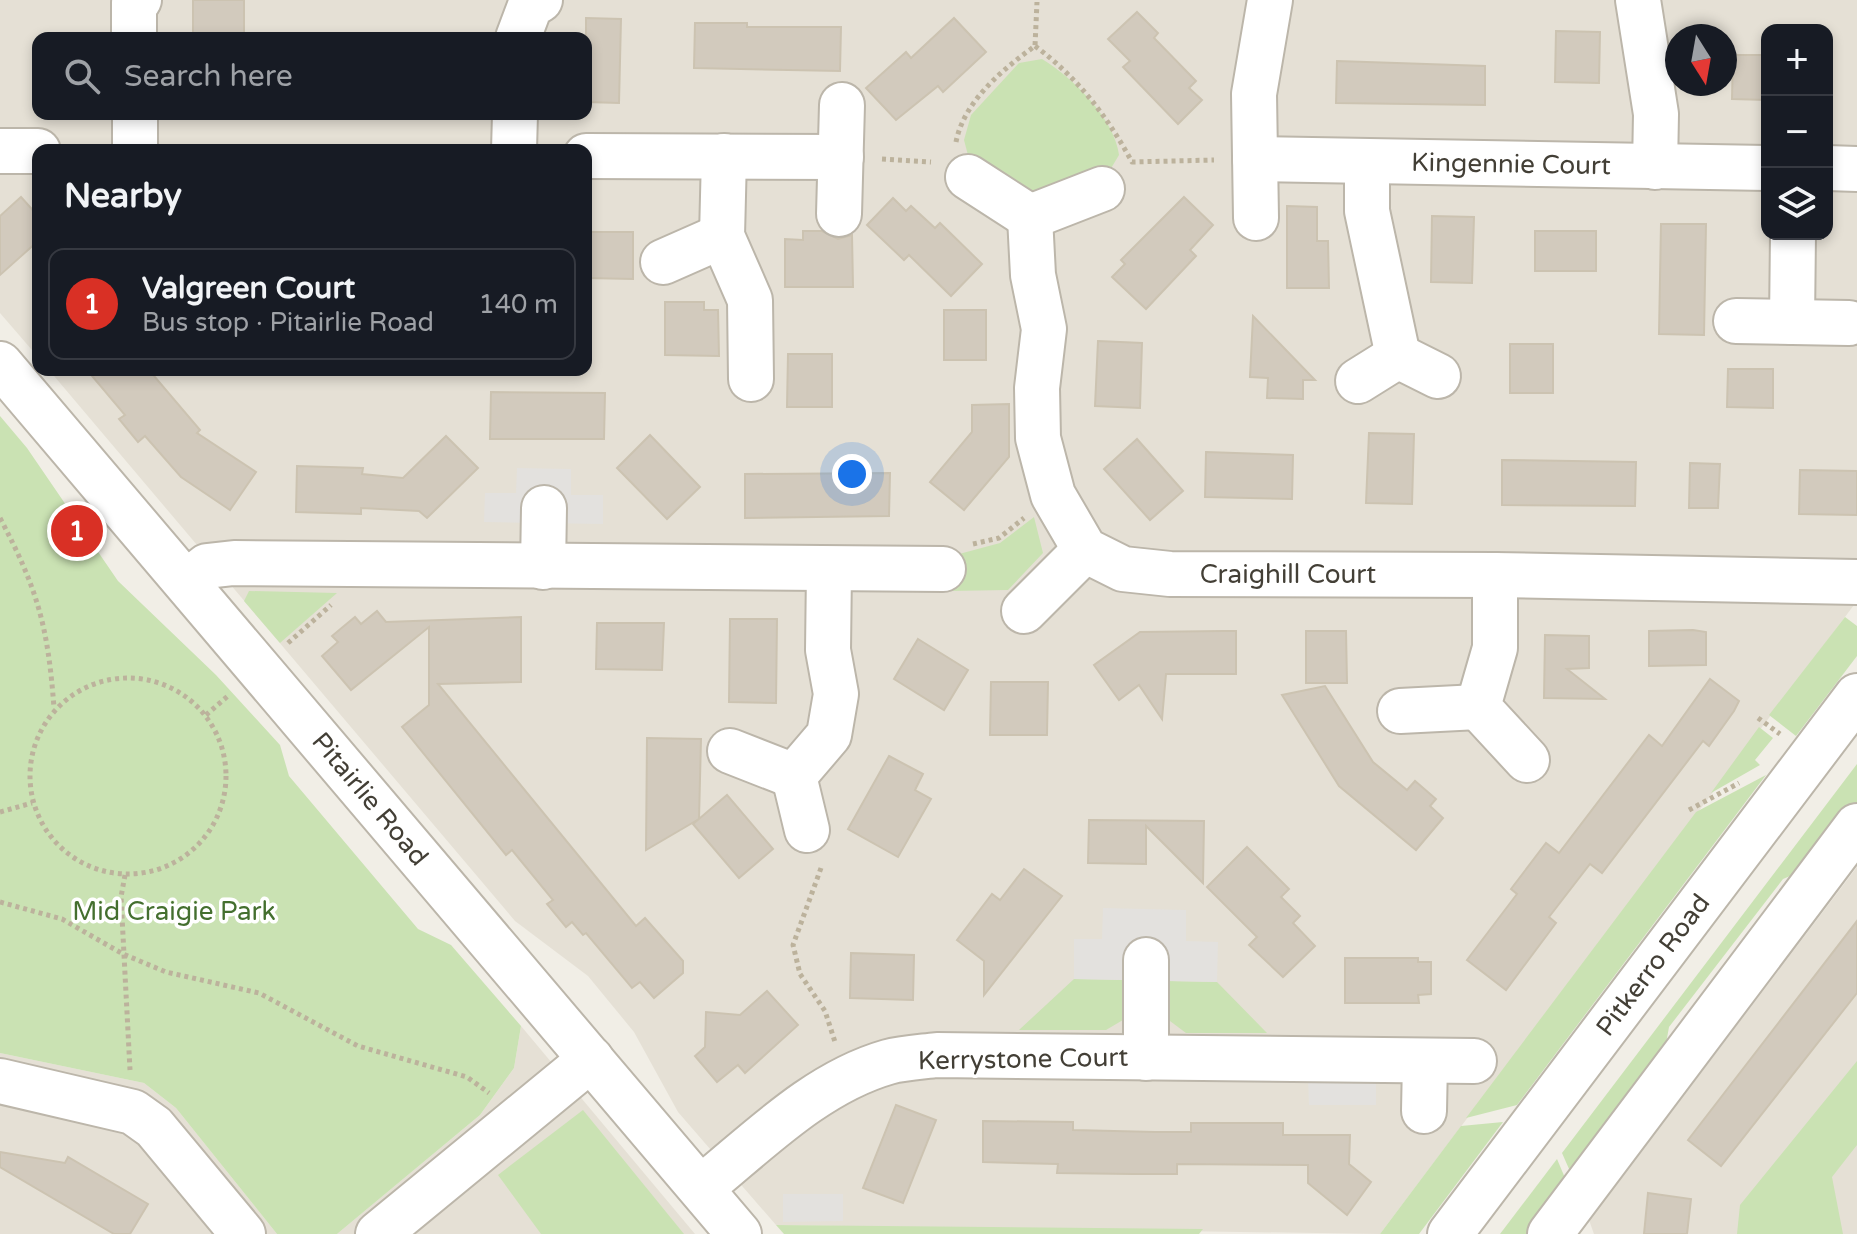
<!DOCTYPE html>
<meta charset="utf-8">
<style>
:root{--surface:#171b24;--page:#242831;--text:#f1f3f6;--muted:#9ea1a6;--line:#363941;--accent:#d93025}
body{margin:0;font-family:"Varela Round",sans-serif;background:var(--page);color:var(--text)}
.controls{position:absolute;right:24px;top:24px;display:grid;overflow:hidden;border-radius:16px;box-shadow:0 4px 12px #0003}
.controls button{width:72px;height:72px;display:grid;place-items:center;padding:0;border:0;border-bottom:2px solid var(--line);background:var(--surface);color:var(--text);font:40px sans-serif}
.compass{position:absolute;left:1665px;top:24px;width:72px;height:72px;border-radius:50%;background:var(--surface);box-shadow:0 4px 12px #0003;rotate:169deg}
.you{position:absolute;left:852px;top:474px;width:28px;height:28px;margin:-20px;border:6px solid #fff;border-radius:50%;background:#1a73e8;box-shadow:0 0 0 12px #1a73e833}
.badge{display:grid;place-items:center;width:52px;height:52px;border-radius:50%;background:var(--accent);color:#fff;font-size:26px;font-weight:700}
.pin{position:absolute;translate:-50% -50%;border:4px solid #fff;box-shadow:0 2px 8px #0006}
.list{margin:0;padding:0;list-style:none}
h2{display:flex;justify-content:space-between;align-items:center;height:104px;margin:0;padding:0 32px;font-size:34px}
h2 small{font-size:26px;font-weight:400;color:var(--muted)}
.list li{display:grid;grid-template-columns:52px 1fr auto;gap:24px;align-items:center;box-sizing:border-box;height:112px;margin:0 16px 16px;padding:0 16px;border:2px solid var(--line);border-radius:16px}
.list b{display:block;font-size:30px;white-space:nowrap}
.list p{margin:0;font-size:26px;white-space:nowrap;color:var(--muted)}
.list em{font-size:26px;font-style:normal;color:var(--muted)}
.icon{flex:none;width:44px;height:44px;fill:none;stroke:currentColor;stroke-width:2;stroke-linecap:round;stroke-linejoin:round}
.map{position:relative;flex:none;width:1857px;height:1234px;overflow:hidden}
.search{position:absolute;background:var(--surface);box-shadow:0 4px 12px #0003;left:32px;top:32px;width:560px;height:88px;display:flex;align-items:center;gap:20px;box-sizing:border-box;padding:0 28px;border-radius:16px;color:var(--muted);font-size:30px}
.panel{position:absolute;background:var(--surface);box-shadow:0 4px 12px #0003;left:32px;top:144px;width:560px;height:232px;border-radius:16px}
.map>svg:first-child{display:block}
</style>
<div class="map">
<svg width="1857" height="1234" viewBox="0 0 1857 1234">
<rect width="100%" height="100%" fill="#f1eee6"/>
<g fill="#e5e0d5" fill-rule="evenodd">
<path d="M0 0H1857V601L1380 1234 776 1225 678 1112 634 1032 588 976 515 921 49 370H586V150H38V357L0 313ZM1767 30H1827V234H1767ZM1677 36H1725V84H1677ZM38 38H586V114H38Z"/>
<polygon points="1857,867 1857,1234 1594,1234 1589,1220"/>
<polygon points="521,1026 695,1234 337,1234 480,1115 514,1068"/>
<polygon points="0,1053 144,1083 176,1108 277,1234 0,1234"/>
</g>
<g fill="#cae2b3">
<path d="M1042 59C1073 78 1114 118 1119 155L1110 170 1041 194 1027 193 969 159 964 140 971 115 1019 63Z"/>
<polygon points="0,416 27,448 118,581 216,675 280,745 289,776 418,929 451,945 521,1026 514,1068 480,1115 337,1234 277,1234 176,1108 144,1083 0,1053"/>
<polygon points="1034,517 1043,553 1008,590 949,591 948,557 1000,543"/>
<polygon points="249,591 337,593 280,643 244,601"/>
<polygon points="1845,617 1857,626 1857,656 1796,736 1769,715"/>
<polygon points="1759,727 1773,738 1755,760 1760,765 1711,793"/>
<polygon points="1857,764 1857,803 1809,868 1783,879 1669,1027 1663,1060 1573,1178 1562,1153"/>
<polygon points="1766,775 1517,1105 1466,1118 1696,812"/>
<polygon points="1074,979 1129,980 1128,1017 1106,1030 1019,1030"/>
<polygon points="1166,981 1217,982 1267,1033 1186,1033 1166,1018"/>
<polygon points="1857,1061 1857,1145 1832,1177 1843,1234 1737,1234 1740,1205"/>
<polygon points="583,1110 684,1234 541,1234 498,1175"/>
<polygon points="1503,1122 1419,1234 1380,1234 1461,1126"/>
<polygon points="1557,1159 1568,1185 1534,1234 1500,1234"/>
<polygon points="776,1225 1203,1229 1199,1234 784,1234"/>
</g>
<g fill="#e3e1de">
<polygon points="517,468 571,469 571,495 603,495 603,524 484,522 485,493 516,493"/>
<polygon points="1103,908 1186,910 1186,941 1218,942 1217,982 1074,979 1074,939 1102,939"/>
<polygon points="1308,1078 1376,1078 1376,1105 1309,1105"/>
<polygon points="783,1194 843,1194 843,1221 783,1222"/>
</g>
<g fill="#d2cabd" stroke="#ccc3b1" stroke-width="2">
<rect x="193" y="0" width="51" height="38"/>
<polygon points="1137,12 1158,33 1154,38 1196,81 1189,88 1202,100 1178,124 1123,67 1130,61 1108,39"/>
<polygon points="586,18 621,19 619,103 586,102"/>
<polygon points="954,18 986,52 943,92 938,86 896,120 866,88 906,52 911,58"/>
<polygon points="695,23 747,23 747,27 841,27 840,71 694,68"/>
<polygon points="1556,31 1600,32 1599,83 1555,82"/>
<polygon points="1733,55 1767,55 1767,100 1732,99"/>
<polygon points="1337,61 1485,66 1485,105 1336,103"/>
<polygon points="21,197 38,216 38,241 0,275 0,216"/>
<polygon points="1184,197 1213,225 1190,250 1196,256 1146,309 1112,277 1125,264 1121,260"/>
<polygon points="893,198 906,211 911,206 935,228 940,223 982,264 951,296 909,255 904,260 867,225"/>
<polygon points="1287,206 1317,207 1317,241 1328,241 1329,288 1287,288"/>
<polygon points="1432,216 1474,217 1472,283 1431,282"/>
<polygon points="1661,224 1706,224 1704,335 1659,334"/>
<polygon points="803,231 822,231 838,239 852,235 853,287 785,287 785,239 803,240"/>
<rect x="1535" y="231" width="61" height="40"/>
<polygon points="586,232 633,232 633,279 586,278"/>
<polygon points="665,302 704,302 704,310 718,310 719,356 665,355"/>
<rect x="944" y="310" width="42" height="50"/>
<polygon points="1253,316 1315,380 1303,380 1303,399 1267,398 1268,378 1250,377"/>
<polygon points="1098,341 1142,343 1140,408 1095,406"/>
<rect x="1510" y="344" width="43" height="49"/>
<polygon points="788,354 832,354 832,407 787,407"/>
<polygon points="1728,369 1773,369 1773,408 1727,407"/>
<polygon points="87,370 149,370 200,430 197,433 256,472 230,510 181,477 145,436 138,442 119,419 125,415"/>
<polygon points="491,392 605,393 604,439 490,439"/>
<polygon points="1009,404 1009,457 964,510 930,482 972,432 972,405"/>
<polygon points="1369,433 1414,434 1412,504 1366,503"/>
<polygon points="650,435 700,487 667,519 617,468"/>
<polygon points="446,436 478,468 427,518 419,511 361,508 361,514 296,512 297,466 363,468 362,474 403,478"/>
<polygon points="1137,439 1183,491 1150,520 1104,469"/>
<polygon points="1206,452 1293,455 1292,499 1205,497"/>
<polygon points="1502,460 1636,462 1635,506 1502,505"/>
<polygon points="1690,463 1720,464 1718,508 1689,508"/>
<polygon points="1800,470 1857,471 1857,515 1799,514"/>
<polygon points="890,473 889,516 745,518 745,474"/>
<polygon points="377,611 386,622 521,617 521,682 438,684 636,926 645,918 683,961 683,973 654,998 640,982 632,988 586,933 583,935 572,922 566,927 547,904 553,900 512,850 506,855 402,727 429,705 429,627 351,690 322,656 338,642 332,636 344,626 355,617 361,624"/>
<polygon points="730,619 777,619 776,703 729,702"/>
<polygon points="597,623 664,623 662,670 596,669"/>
<polygon points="1693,630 1706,632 1706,665 1649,666 1649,631"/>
<polygon points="1223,631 1236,631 1236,674 1166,674 1162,719 1139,685 1119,700 1094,665 1140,632"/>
<polygon points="1306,631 1346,631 1347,683 1306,683"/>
<polygon points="1545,635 1589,636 1589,668 1567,669 1605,699 1544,698"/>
<polygon points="918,639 968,670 944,710 894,679"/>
<polygon points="1710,679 1739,701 1734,711 1709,746 1703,741 1602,873 1590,864 1549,917 1556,923 1506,990 1467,960 1517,894 1511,889 1546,843 1559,853 1649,735 1662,746"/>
<polygon points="991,682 1048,682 1047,735 990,735"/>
<polygon points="1325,686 1373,762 1407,790 1415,781 1436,799 1430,806 1443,818 1416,850 1339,786 1282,695"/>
<polygon points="647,738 701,739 699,819 646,850"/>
<polygon points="889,756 923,774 915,790 931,799 898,857 848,829"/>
<polygon points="727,795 773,849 739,878 693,824"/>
<polygon points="1089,820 1204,821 1203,883 1146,826 1146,864 1088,863"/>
<polygon points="1247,847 1289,889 1281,897 1300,916 1293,923 1315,946 1283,977 1249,945 1257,937 1207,887"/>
<polygon points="1024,869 1062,896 984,995 984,961 957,940 992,894 1000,900"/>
<polygon points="1857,921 1857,993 1721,1166 1688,1140"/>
<polygon points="851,953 914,955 913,1000 850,998"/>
<polygon points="1345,958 1418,958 1418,962 1431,962 1431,994 1418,995 1419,1003 1345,1003"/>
<polygon points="767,991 798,1025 745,1073 738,1065 717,1082 695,1056 705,1047 706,1012 740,1015"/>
<polygon points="896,1105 936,1120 903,1203 863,1188"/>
<polygon points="983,1121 1073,1122 1073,1130 1155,1132 1191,1132 1191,1123 1283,1123 1283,1135 1350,1135 1349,1164 1371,1182 1347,1215 1308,1183 1308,1165 1177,1164 1177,1174 1132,1174 1057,1173 1058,1164 983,1162"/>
<polygon points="0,1152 65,1163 68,1157 148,1204 130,1234 114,1234 0,1167"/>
<polygon points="1648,1193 1691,1199 1687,1234 1644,1234"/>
</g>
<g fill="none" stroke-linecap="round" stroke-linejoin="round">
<g stroke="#bcb6aa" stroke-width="48">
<g id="minor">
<polyline points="1638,0 1656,114 1655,167"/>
<polyline points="134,38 134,3 139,0"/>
<polyline points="518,38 530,6 540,0"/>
<polyline points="135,114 135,150"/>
<polyline points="514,150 515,114"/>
<polyline points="0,151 38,151"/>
<polyline points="586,156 841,157"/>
<polyline points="724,156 722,236 750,300 751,379"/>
<polyline points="1255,159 1767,168"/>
<polyline points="1367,162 1367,211 1398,356"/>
<polyline points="1827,168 1857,169"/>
<polyline points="968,177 1030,217"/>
<polyline points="1102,189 1030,217 1033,275 1044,329 1037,388 1038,438 1053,495 1085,550 1123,569 1170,574 1495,575 1857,582"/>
<polyline points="839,214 842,105"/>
<polyline points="1256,218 1254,94 1270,0"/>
<polyline points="663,262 722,236"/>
<polyline points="1736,321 1849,323"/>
<polyline points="1792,322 1793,234"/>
<polyline points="0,364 739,1234"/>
<polyline points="1358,381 1398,356 1438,376"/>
<polyline points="543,567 544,508"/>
<polyline points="1495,575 1495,648 1478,707 1527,760"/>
<polyline points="188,581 207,566 234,563 943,569"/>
<polyline points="1024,611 1085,550"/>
<polyline points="1400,711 1478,707"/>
<polyline points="730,751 794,776 829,735 836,694 828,650 829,570"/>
<polyline points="794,776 807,830"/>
<polyline points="1146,1058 1146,960"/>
<polyline points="0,1081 133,1112 154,1127 243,1234"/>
<polyline points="1424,1111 1425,1061"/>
<path d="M701 1188C758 1142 815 1083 888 1062 903 1058 921 1057 937 1055L1474 1061"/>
<polyline points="378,1234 591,1059"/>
<polyline points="1450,1234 1857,696"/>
<polyline points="1550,1234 1857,826"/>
</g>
</g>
<g stroke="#bcb29c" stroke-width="5" stroke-dasharray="4 4" stroke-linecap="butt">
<path d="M1035 46C1078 78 1107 116 1132 162L1214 160"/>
<path d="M956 142C964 101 1003 69 1035 46L1037 2"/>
<polyline points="882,159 931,162"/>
<path d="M0 518C38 590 48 627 54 708"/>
<polyline points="973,544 999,538 1024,518"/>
<polyline points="288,643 331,605"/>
<circle cx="128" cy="776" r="98"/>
<polyline points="206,715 229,695"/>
<polyline points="1758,718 1780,734"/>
<polyline points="1689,810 1739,783"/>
<polyline points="0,812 32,803"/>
<polyline points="821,868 793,945 800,974 825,1011 835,1042"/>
<polyline points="125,875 121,897 130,1070"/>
<polyline points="0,902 62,919 123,954 166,972 259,993 358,1046 467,1077 489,1093"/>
</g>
<use href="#minor" stroke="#fff" stroke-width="44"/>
</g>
<g text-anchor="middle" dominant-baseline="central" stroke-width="7" stroke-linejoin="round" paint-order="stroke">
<g font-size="26" fill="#433f36" stroke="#fff">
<text transform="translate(1511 164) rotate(1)">Kingennie Court</text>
<text x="1288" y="574">Craighill Court</text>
<text transform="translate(370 799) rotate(50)">Pitairlie Road</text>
<text transform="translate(1653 965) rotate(-53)">Pitkerro Road</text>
<text transform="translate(1023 1059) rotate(-1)">Kerrystone Court</text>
</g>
<g font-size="26" fill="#446f2f" stroke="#fff">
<text x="174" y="911">Mid Craigie Park</text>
</g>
</g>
</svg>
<div class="controls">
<button>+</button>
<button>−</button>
<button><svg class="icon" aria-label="layers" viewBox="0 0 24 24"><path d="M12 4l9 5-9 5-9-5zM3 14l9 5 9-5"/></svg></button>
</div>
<svg class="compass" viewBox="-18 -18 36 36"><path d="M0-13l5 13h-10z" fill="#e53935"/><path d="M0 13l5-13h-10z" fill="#9ea1a6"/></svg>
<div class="you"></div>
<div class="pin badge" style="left:77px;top:531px">1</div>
<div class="search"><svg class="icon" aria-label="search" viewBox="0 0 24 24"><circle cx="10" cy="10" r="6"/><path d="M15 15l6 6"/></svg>Search here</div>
<section class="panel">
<h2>Nearby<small></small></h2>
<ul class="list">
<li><span class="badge">1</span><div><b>Valgreen Court</b><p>Bus stop · Pitairlie Road</p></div><em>140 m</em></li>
</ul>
</section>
</div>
